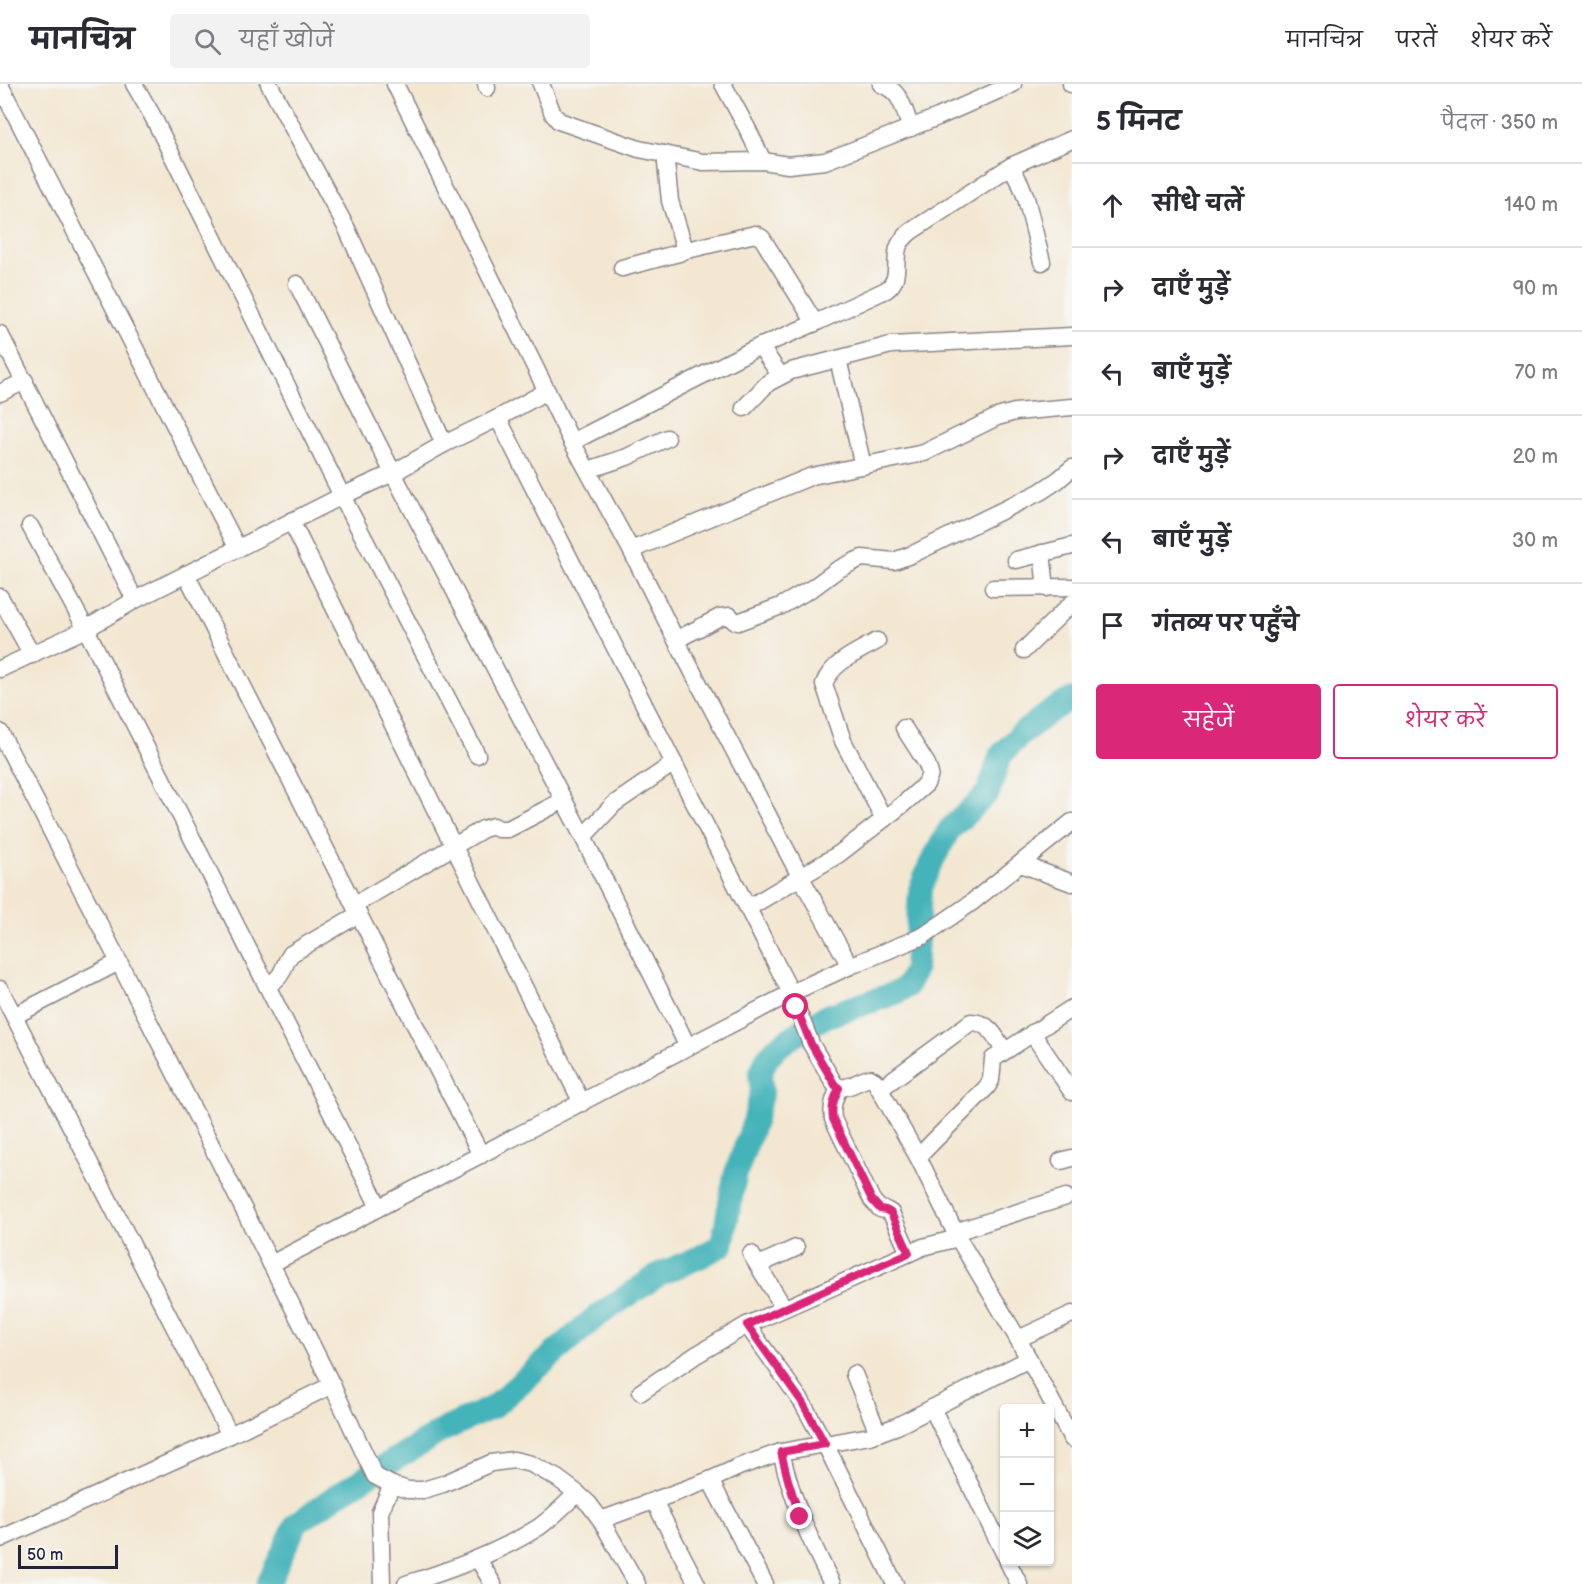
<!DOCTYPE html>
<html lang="hi">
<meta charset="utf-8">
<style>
:root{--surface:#fff;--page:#f2f2f3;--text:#2b2b33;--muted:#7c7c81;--line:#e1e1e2;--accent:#db2777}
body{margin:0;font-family:"Balsamiq Sans","Playpen Sans Deva",sans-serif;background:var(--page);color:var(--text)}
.controls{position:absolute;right:18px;bottom:18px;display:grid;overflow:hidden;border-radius:6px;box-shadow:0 2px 4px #0004}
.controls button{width:54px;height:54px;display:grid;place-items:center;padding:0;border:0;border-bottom:2px solid var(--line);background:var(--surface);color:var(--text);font:30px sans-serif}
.scale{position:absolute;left:18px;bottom:15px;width:100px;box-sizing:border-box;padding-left:6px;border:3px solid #22223b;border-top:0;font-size:16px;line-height:21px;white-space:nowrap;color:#22223b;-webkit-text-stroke:4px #f6f6f2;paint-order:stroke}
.stop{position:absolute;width:18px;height:18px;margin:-14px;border:4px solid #db2777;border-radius:50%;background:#fff}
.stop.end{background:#db2777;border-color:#fff;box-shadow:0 2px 6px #0008}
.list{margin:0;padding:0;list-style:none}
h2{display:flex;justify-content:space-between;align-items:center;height:78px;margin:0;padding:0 24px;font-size:26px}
h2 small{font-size:20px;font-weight:400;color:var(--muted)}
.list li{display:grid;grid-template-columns:39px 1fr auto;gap:18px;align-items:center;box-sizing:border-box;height:84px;padding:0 24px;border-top:2px solid var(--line)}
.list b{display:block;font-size:22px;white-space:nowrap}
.list em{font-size:20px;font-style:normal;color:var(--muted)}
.actions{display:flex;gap:12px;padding:18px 24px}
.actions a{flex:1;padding:14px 0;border:2px solid var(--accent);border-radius:6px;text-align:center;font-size:21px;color:var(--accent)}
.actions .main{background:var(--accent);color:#fff}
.icon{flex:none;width:33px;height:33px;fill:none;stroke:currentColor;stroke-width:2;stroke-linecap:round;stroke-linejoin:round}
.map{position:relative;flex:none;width:1072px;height:1500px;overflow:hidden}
header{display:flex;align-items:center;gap:36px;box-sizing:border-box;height:84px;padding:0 30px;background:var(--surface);border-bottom:2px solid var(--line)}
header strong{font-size:28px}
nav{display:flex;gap:33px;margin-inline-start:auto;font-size:21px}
.search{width:420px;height:54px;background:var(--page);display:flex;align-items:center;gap:15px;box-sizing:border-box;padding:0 21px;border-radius:6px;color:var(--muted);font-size:22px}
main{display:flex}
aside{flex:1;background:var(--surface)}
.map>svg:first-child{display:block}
</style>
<header>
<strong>मानचित्र</strong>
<div class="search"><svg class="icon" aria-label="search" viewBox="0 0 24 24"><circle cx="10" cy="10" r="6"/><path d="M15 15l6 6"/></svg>यहाँ खोजें</div>
<nav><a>मानचित्र</a><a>परतें</a><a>शेयर करें</a></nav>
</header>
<main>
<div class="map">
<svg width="1072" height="1500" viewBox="0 0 1072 1500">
<rect width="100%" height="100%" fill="#f6f6f2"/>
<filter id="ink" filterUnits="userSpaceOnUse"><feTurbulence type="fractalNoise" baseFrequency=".0167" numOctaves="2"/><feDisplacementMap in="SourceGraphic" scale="12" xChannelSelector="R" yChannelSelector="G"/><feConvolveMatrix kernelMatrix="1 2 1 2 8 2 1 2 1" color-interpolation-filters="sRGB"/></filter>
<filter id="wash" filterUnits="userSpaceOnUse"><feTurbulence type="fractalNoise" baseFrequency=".008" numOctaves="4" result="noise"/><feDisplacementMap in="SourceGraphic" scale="24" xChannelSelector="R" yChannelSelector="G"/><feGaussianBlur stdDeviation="1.35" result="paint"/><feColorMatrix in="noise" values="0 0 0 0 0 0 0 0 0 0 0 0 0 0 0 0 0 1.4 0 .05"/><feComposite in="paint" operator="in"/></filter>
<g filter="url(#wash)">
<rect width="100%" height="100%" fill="#f3e7d2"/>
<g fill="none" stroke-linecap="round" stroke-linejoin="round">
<polyline stroke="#44b4ba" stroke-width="24" points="268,1500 296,1440 337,1411 443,1346 493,1323 597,1232 660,1190 700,1173 722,1161 735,1092 754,1038 762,1007 760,991 766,976 775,965 805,944 827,932 896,909 907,902 915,885 920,806 930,781 949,746 988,709 1000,672 1020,651 1048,629 1072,615"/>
</g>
</g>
<g filter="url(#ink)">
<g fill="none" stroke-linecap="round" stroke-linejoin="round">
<g stroke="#8a8486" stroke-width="19">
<g id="minor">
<polyline points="134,0 152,31 342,412 477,671"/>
<polyline points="269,0 347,145 444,360"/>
<polyline points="395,0 572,358 631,466 676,556 800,792 850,882"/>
<polyline points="486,0 487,4"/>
<polyline points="541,0 553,30 559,37 639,65 703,78 763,77 788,81 825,77 938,33 1013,0"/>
<polyline points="723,0 747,44 763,77"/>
<path d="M881 0C902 8 903 24 911 44"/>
<polyline points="1071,0 1072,0"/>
<polyline points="0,1 238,465"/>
<polyline points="1011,82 1021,101 1026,114 1042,178"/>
<polyline points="683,167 755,150 762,154 815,239"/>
<polyline points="622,184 679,169 683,167 683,159 670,117 665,70"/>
<polyline points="297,200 393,389 583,753 688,963"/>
<polyline points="0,250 135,516"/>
<polyline points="760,262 780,291"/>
<polyline points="838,275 863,382"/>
<polyline points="0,309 25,297"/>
<polyline points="744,324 768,299 791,287 891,261 1072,252"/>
<path d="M498 334 791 909 811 960 835 1001C847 1008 858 996 870 994L875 997 918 1073 958 1154 1018 1255 1072 1355"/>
<path d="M572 358 754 265 815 239 886 206C901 196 894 179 898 164 900 157 905 153 910 148L1011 82 1072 55"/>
<polyline points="588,386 627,373 667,354"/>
<polyline points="291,437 582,1019"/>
<polyline points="30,442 86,545 379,1123"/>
<polyline points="631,466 812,392 924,369 997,333 1015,328 1072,323"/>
<polyline points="1042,469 1046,504"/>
<polyline points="1016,476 1072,462"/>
<polyline points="186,490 481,1071"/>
<polyline points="993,504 1072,503"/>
<polyline points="0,513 32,571"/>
<polyline points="676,556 720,533 730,532 734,537 738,538 781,522 814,503 837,486 855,477 862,474 894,477 913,470 1040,408 1058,396 1072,384"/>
<path d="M877 557C858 568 832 578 824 600L843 657 884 735"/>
<polyline points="1024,566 1072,519"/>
<polyline points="0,585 86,545 135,516 342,412 393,389 444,360 498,334 547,307"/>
<polyline points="0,648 119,878 332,1301 375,1392 392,1401 408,1406 423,1406 443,1400 491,1379 514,1376 531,1380 557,1394 577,1409 589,1420 601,1436 637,1500"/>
<polyline points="583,753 614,720 674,679"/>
<polyline points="1021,780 1072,799"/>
<polyline points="354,821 483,745 494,742 498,745 508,745 564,716"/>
<polyline points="748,824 839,770 902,721 926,700 930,690 927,680 904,644"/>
<path d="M267 902C287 890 280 885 291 870L359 830"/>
<polyline points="0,905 230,1351"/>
<polyline points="14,932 119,878"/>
<polyline points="1032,949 1072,1008"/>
<path d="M839 1004C834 1015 831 1023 833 1035L872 1116 880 1125 886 1126 891 1129 909 1169"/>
<path d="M880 1005 971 938C989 938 996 953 1004 967"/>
<polyline points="918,1073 987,1003 991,996 993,975 1072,924"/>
<polyline points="1061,1077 1072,1074"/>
<polyline points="955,1148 1066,1113"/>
<polyline points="751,1170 784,1224"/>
<polyline points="271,1180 791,909 850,882 923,852 971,819 1072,738"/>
<polyline points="758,1181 796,1164"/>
<polyline points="747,1241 802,1318 825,1360 895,1500"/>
<polyline points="1018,1255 1072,1230"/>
<polyline points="854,1290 878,1349"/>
<polyline points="641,1308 696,1271 747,1241 923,1163 958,1154"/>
<polyline points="932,1324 1005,1471"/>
<path d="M781 1368C792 1416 810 1456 832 1500"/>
<polyline points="710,1396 765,1500"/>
<polyline points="654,1417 697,1500"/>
<polyline points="601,1436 710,1396 741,1382 781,1368 870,1352 897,1342 1029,1275"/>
<polyline points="0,1455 230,1351 332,1301"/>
<polyline points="478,1475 493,1500"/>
<polyline points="1008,1478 1019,1500"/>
<polyline points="382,1500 380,1428 392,1401"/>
<path d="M406 1500C452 1486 498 1469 539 1443 553 1433 565 1421 577 1409"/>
</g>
</g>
<use href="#minor" stroke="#fff" stroke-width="16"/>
</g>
</g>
<g fill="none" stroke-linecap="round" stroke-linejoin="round" filter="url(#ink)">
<path stroke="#db2777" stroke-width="8" d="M796 923 811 960 835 1001 839 1004C834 1015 831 1023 833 1035L872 1116 880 1125 886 1126 891 1129 909 1169 747 1241 802 1318 825 1360 781 1368 788 1396 800 1433"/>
</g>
</svg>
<div class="controls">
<button>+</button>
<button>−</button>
<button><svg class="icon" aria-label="layers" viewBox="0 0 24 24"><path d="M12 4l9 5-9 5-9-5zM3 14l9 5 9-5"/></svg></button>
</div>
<div class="scale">50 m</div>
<div class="stop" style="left:796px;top:923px"></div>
<div class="stop end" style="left:800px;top:1433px"></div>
</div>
<aside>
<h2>5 मिनट<small>पैदल · 350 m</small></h2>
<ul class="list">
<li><svg class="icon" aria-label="ahead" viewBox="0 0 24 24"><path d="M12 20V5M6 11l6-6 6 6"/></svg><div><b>सीधे चलें</b></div><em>140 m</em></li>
<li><svg class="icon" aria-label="right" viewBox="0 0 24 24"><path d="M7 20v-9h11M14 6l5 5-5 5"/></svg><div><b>दाएँ मुड़ें</b></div><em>90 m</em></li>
<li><svg class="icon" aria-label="left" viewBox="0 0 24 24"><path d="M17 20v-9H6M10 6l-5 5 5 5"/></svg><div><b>बाएँ मुड़ें</b></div><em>70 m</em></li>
<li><svg class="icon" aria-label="right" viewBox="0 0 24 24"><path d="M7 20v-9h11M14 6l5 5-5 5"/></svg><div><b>दाएँ मुड़ें</b></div><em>20 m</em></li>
<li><svg class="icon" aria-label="left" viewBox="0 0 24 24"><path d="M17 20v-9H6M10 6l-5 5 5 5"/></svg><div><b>बाएँ मुड़ें</b></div><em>30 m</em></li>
<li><svg class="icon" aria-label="arrive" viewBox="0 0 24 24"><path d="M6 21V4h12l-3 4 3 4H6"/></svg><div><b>गंतव्य पर पहुँचे</b></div></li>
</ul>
<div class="actions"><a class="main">सहेजें</a><a>शेयर करें</a></div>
</aside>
</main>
